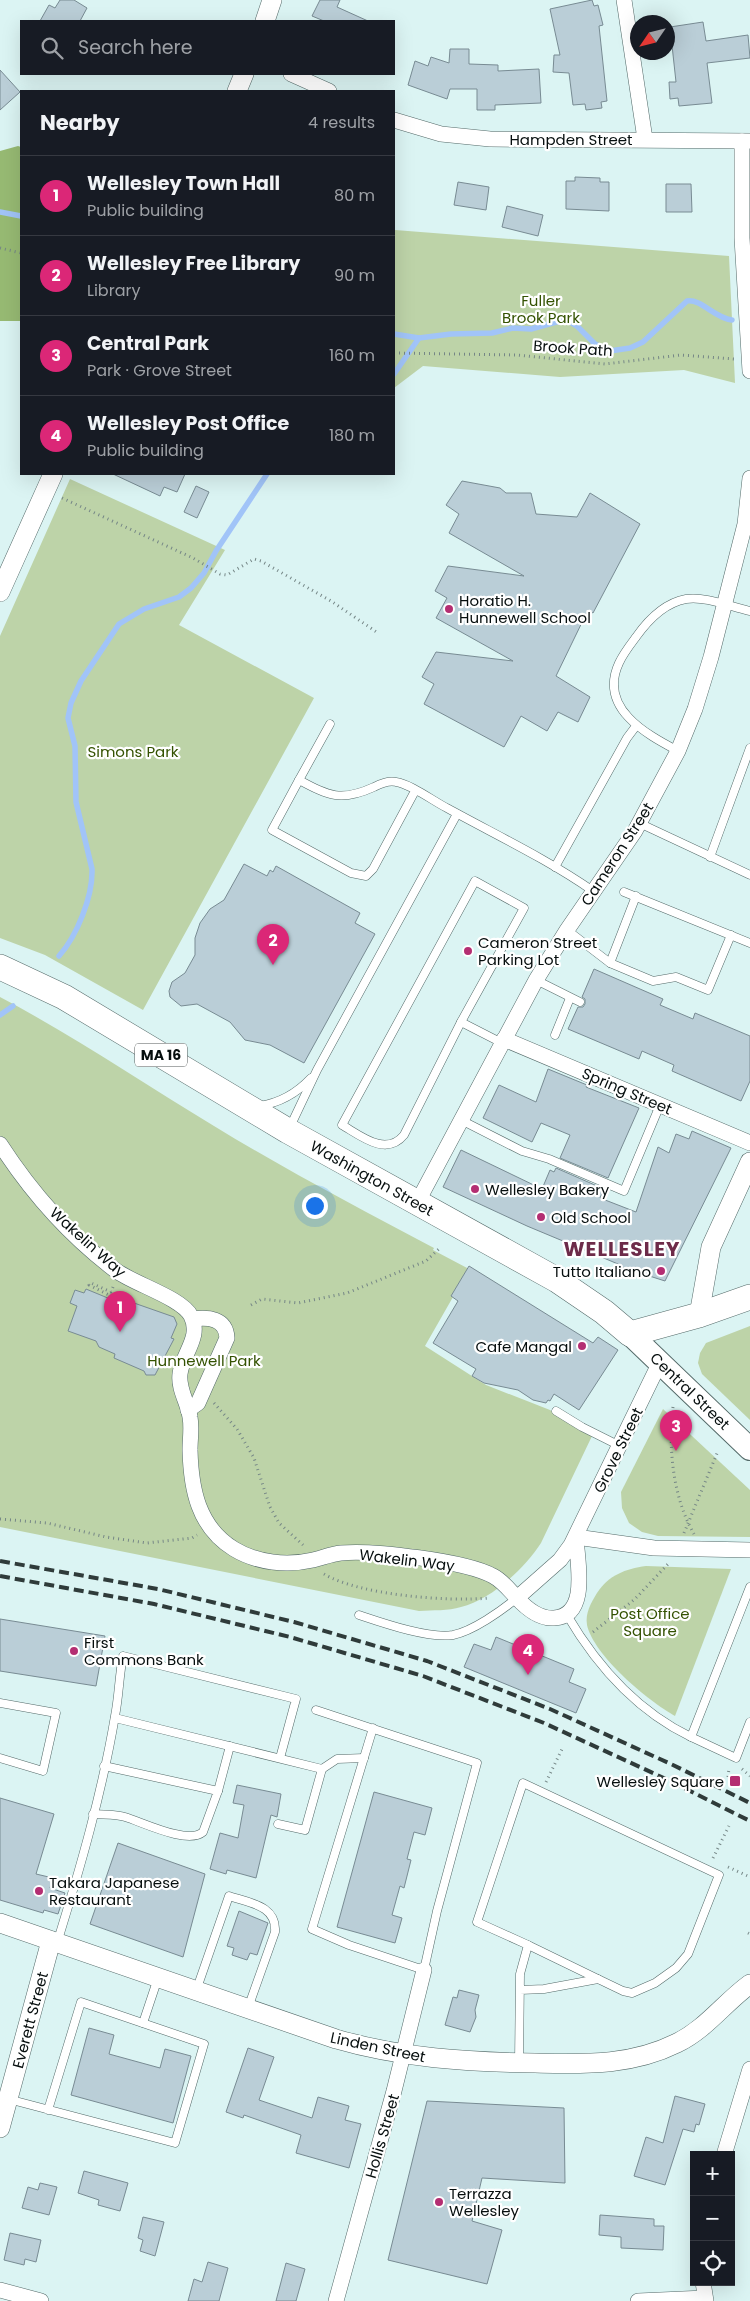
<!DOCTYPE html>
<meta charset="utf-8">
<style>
:root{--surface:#171b24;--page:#20242c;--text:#f1f3f6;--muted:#9ea1a6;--line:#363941;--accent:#db2777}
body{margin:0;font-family:Poppins,sans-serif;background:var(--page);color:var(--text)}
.controls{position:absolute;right:15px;bottom:15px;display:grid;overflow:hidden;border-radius:0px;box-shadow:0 5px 20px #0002}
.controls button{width:45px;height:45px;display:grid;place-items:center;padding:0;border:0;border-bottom:1px solid var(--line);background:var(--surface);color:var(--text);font:25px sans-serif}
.compass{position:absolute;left:630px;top:15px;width:45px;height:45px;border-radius:50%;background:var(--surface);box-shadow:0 5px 20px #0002;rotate:235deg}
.you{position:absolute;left:314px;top:1205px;width:18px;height:18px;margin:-12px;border:4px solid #fff;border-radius:50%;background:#1a73e8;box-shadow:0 0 0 8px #1a73e833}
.badge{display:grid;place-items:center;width:32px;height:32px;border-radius:50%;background:var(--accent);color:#fff;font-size:16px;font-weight:700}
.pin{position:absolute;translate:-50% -41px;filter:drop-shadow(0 1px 2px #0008)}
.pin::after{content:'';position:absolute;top:26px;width:18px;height:15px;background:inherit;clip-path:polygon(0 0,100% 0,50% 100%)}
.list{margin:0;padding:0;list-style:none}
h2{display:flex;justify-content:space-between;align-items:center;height:65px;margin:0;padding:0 20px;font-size:21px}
h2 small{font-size:16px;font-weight:400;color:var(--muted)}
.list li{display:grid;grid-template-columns:32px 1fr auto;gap:15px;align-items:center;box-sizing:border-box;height:80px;padding:0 20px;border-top:1px solid var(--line)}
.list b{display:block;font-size:19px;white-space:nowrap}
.list p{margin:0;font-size:16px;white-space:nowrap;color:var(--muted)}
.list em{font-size:16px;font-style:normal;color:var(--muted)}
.icon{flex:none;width:28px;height:28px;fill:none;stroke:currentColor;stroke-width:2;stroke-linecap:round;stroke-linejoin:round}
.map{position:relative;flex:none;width:750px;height:2301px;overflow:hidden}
.search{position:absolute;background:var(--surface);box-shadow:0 5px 20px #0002;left:20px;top:20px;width:375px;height:55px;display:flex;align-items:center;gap:12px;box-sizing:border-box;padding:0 18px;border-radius:0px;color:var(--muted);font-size:19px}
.panel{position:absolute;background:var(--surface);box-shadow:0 5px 20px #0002;left:20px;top:90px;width:375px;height:385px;border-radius:0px}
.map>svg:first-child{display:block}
</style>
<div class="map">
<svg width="750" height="2301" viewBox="0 0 750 2301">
<rect width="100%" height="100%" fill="#dbf4f3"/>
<g fill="#bdd3a8">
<polygon points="395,230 729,256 735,383 684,370 560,377 423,366 394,388"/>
<polygon points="70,479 225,550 179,625 314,698 143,1010 45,955 0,938 0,636"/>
<path d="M0 997C74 1036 143 1083 214 1126 286 1170 360 1209 434 1248L433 1250 469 1269 425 1346 486 1385 550 1410 592 1436 541 1543C525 1568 491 1600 461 1607 448 1611 433 1610 419 1611L0 1527Z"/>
<polygon points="750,1326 750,1420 702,1374 698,1363 700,1353 706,1343"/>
<polygon points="663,1409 750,1490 750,1537 658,1536 642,1532 629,1523 622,1508 621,1492"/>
<path d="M646 1566 731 1569 675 1716C648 1701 594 1656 587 1625 585 1613 591 1603 597 1593 609 1575 625 1569 646 1566Z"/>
</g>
<polygon fill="#97ba73" points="18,146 21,147 21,321 0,321 0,151"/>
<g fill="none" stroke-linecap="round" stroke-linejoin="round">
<g stroke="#a1c4f8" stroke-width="5.5">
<polyline points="0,212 21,216"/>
<path d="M394 334 419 338 451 334 492 333 513 328 531 329 560 321 570 322 578 327 595 344 610 351 630 348 643 342 687 301C702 299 714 318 732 320"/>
<polyline points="394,374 419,338"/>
<path d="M59 956C77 936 93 896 92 869L76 802 75 746 68 718 71 703 81 681 119 624 144 609 179 597 191 588 204 573 216 551 267 474"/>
<polyline points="0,1015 13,1006"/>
</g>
</g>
<g fill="#baced7" stroke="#788b93">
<polygon points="60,0 74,0 87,8 80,21 40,21 49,5 55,8"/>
<polygon points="320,0 340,0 337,7 368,21 324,21 312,16"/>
<polygon points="592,0 594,6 598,5 603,25 599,26 607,101 601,102 602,108 586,110 585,104 573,105 569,73 553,72 554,55 560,55 550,9"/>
<polygon points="703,22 706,41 748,35 750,58 707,63 712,103 679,106 678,98 670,99 669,82 676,82 670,27"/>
<polygon points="450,49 469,49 469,64 498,65 498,71 539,69 541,103 495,105 495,110 477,110 477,89 450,89 447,99 408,85 415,61 428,66 431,57 449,63"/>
<polygon points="0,70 20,92 0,110"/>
<polygon points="575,177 600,178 600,182 609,182 609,211 566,209 566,181 575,181"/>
<polygon points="458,182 489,187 486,210 454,205"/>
<polygon points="666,184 691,184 692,212 666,212"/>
<polygon points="507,206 543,215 538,236 502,227"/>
<polygon points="113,474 185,474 177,492 164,487 160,496"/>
<polygon points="462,481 500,488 506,493 531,493 536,514 577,517 590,493 640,524 593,613 588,610 556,676 590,697 578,722 558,712 547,731 521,716 504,747 424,704 434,684 422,677 436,652 513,661 436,618 447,598 435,591 448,566 524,576 449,533 459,514 446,505"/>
<polygon points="196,486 209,492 197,518 184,512"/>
<polygon points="244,864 267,876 270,870 273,872 276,866 360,913 355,923 375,934 304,1063 270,1045 245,1040 230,1022 197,1004 181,1006 170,997 169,991 172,982 185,973 195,955 195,938 200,923 210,909 224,900"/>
<polygon points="594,969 663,999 660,1005 693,1019 695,1013 750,1036 750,1081 741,1101 672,1071 674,1065 642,1051 639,1059 568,1029 578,1007 583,1007 585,1004 585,999 582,997"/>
<polygon points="548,1069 587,1085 586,1087 639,1108 608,1178 560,1158 570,1135 541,1123 532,1142 483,1118 499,1085 536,1102"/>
<polygon points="692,1131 731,1148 665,1281 618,1266 618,1264 527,1226 443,1187 461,1150 542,1189 550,1170 554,1172 556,1168 604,1189 600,1198 636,1212 658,1147 669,1153 676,1134 689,1139"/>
<polygon points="469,1266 593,1343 598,1337 618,1350 579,1410 554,1394 550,1401 548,1400 546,1403 533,1400 518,1390 484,1383 472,1376 476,1369 433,1343 458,1301 451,1296"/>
<polygon points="86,1289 132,1308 134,1303 174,1317 177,1324 171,1338 174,1339 155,1375 146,1375 144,1371 114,1358 115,1354 99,1347 96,1341 68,1331 77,1306 70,1303 75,1290 84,1293"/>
<polygon points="0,1619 105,1636 96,1686 0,1671"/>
<polygon points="496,1637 574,1669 569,1682 586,1689 576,1713 464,1667 474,1644 491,1650"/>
<polygon points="237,1785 281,1794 277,1817 271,1815 256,1878 227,1870 226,1874 210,1869 220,1833 238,1838 244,1805 233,1803"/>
<polygon points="374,1792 432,1808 425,1835 414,1832 407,1859 411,1860 404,1888 400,1886 392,1915 402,1918 395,1943 337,1927"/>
<polygon points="0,1798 54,1814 36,1874 53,1878 50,1888 65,1893 58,1914 44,1910 43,1913 0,1900"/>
<polygon points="118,1843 205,1874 183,1957 90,1924"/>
<polygon points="239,1911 268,1923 257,1955 250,1953 247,1960 232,1955 234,1948 227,1946"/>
<polygon points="459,1990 479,1995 475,2010 476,2017 470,2032 445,2025 453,1997 457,1998"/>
<polygon points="89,2028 114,2035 109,2054 160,2068 165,2049 191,2056 173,2123 71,2095"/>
<polygon points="248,2048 274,2057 259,2100 312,2118 318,2097 349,2106 345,2120 361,2124 349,2168 296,2153 301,2135 244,2115 243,2118 226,2112"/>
<polygon points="675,2096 705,2104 699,2125 696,2124 694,2132 683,2129 665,2185 634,2176 646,2137 663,2143"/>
<polygon points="427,2101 564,2108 565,2183 482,2178 472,2221 502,2230 487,2284 388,2260"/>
<polygon points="84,2171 128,2183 120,2211 98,2205 99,2200 78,2193"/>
<polygon points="40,2183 57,2187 49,2215 22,2208 28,2187 38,2190"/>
<polygon points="600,2215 654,2219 654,2226 664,2226 663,2250 621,2248 621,2237 599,2235"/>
<polygon points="143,2217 164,2222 155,2256 140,2251 143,2240 138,2238"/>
<polygon points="10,2233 41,2240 36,2262 25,2259 24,2265 4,2260"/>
<polygon points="208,2262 228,2268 219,2301 188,2301 194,2279 202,2282"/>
<polygon points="286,2263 305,2269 296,2301 276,2301"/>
</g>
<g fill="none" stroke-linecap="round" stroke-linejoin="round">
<g stroke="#546a69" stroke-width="9">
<g id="service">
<path d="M678 751C646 734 598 708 619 663 623 654 630 645 636 637 648 620 664 603 686 599 706 596 731 607 750 611"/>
<polyline points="299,780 330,724"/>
<path d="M415 791 373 869 366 876 351 873 272 830 299 780C329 796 341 802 374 787 380 784 389 780 396 782 411 784 433 801 447 808 496 835 547 859 593 891"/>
<polyline points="639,823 750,875"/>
<polyline points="710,857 750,748"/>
<polyline points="555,867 627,738 636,726"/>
<path d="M475 881 524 908 461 1022 404 1135C386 1157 361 1136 342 1125Z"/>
<polyline points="624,892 750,943"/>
<polyline points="567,930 610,963 653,981 676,977 708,990 731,935"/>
<polyline points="610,963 636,896"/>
<polyline points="536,980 580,1002"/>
<polyline points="461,1022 502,1043"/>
<polyline points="555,1035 570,998"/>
<path d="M259 1106C279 1103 297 1093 311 1078"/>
<polyline points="461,1120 522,1151 549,1159 624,1191 660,1105"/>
<polyline points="290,1127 317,1070 457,814"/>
<polyline points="556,1411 582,1427 620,1446"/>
<polyline points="750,1587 691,1737 736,1758 750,1722"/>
<path d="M359 1615C383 1623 429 1639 453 1635 473 1631 501 1611 517 1598"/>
<path d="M567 1615C597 1666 637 1711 691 1737"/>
<polyline points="0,1703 56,1713 43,1771 0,1758"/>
<polyline points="316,1710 477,1763 437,1911 424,1970 349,1945 312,1929 373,1728"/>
<polyline points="115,1718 322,1769 305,1830 278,1824"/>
<polyline points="322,1769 337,1759 364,1758"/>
<polyline points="218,1791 230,1746"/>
<path d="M93 1814C104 1815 115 1814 125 1817 142 1822 188 1845 203 1832L218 1791 104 1766"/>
<path d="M57 1943C80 1869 102 1793 115 1716 119 1696 119 1676 123 1656L296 1699 280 1758"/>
<polyline points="528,1945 598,1979"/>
<path d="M196 1991 229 1896C249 1903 277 1905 275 1932L248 2008"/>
<polyline points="143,2023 158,1978"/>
<polyline points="519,2063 520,1974 528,1945 477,1922 523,1783 719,1875 688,1954 676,1968 655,1983 632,1993 623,1991 598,1979 544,1989 520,1990"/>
<polyline points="8,2099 175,2143 204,2044 81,2002 48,2110"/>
</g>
</g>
<g stroke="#546a69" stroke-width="16">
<g id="minor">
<polyline points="624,0 645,139"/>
<polyline points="291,74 329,91"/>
<polyline points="394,120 441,134 490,139 750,141"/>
<polyline points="742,141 742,238 750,371"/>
<polyline points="504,1039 750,1143"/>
<path d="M0 1144C31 1192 70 1236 115 1270 134 1284 182 1298 191 1316 202 1337 182 1354 180 1374 178 1389 188 1403 190 1417 192 1428 190 1439 190 1450 191 1489 198 1527 234 1549 257 1563 287 1566 313 1560 322 1558 331 1554 341 1553 373 1550 466 1561 493 1576 503 1581 510 1591 517 1598"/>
<polyline points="417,1203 536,980 567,930 635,831 678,751 695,709 711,657 745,524 750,478"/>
<path d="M188 1410 198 1403 227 1338C226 1318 208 1317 193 1319"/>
<path d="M576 1537C577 1561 590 1616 554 1618 540 1619 526 1608 517 1598L560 1560 571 1545 660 1362"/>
<polyline points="576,1537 654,1548 750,1550"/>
<polyline points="724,2155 750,2069"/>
<polyline points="703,2282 706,2301"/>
<polyline points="0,2290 41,2301"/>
<polyline points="336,2301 394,2091 424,1970"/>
<polyline points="638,2301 705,2298"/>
</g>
</g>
<g stroke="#546a69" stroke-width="20">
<g id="tertiary">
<polyline points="265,21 272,0"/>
<polyline points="237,91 244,74"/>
<polyline points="0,592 53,474"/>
<polyline points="699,1315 711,1247 750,1162"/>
<path d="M0 1923 336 2039C401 2058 467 2062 535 2063 585 2064 631 2066 677 2043 706 2029 724 2003 750 1984"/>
<polyline points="0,2128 51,1941"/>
</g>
</g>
<g stroke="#546a69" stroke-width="24">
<polyline id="secondary" points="630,1334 750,1449"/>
</g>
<g stroke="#546a69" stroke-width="26">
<polyline id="primary" points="0,967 64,997 288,1131 557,1280 604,1312 630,1334 699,1315 750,1297"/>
</g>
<g stroke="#758686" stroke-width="3" stroke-dasharray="1 4" stroke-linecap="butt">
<polyline points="0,248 21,253"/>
<polyline points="394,353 517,355 605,364 681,355 734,359"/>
<polyline points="62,498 193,558 220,574 227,575 254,559 261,561 331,601 378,633"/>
<polyline points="113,1287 111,1292 91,1283 89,1285 123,1302"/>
<polyline points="251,1305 262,1299 298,1303 347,1293 426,1261 441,1247"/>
<polyline points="118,1315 127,1295"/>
<polyline points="214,1403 237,1429 254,1458 270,1507 279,1523 303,1545"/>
<path d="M673 1407C668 1448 673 1498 694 1534"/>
<polyline points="0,1519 47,1523 106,1537 147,1543 192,1538 197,1535"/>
<polyline points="684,1533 718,1451"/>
<path d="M324 1574C359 1595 448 1602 489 1598"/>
<polyline points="593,1632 635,1599 668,1564"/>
<polyline points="742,1769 750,1776"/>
<polyline points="728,1777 729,1768"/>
<polyline points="546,1782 563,1747"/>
<polyline points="713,1858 729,1826"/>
<polyline points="728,1867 750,1877"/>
<polyline points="748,1933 750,1934"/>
</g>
<use href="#service" stroke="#fff" stroke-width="8"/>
<use href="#minor" stroke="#fff" stroke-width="15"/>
<use href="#tertiary" stroke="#fff" stroke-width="19"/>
<use href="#secondary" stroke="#fff" stroke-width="22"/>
<use href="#primary" stroke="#fff" stroke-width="25"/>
<g stroke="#2f3b3a" stroke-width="4" stroke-dasharray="10 5" stroke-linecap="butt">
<polyline points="0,1561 158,1589 294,1622 427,1661 550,1709 673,1765 750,1803"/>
<polyline points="0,1576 154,1604 290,1637 423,1676 544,1723 666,1779 750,1821"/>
</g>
</g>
<g fill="#b42e72" stroke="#fff" stroke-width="2">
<circle cx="449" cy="609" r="5"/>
<circle cx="468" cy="951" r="5"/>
<circle cx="475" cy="1189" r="5"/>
<circle cx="541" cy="1217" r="5"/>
<circle cx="661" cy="1271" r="5"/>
<circle cx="582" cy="1346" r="5"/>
<circle cx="74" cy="1651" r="5"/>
<rect x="729" y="1775" width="12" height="12" rx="2.5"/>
<circle cx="39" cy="1891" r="5"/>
<circle cx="439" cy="2202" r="5"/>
</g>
<g text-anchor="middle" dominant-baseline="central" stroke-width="4.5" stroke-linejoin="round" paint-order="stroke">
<rect fill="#fff" stroke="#515656" stroke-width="1" x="135" y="1043.5" width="52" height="23" rx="4"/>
<g font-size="14" font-weight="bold" fill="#060e0e">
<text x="161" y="1055">MA 16</text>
</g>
<g font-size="15" fill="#060e0e" stroke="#fff">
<text x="571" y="139">Hampden Street</text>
<text transform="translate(573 348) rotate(4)">Brook Path</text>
<text transform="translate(617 854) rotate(-57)">Cameron Street</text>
<text transform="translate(627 1091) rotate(23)">Spring Street</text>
<text transform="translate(372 1178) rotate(29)">Washington Street</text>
<text transform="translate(88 1242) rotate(42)">Wakelin Way</text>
<text transform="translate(690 1391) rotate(44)">Central Street</text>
<text transform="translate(618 1450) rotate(-64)">Grove Street</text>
<text transform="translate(407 1560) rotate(7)">Wakelin Way</text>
<text transform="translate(30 2020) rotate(-75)">Everett Street</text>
<text transform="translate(378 2047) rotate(12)">Linden Street</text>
<text transform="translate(382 2136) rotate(-74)">Hollis Street</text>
</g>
<g font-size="15" fill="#345202" stroke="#fff">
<text x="541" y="300">Fuller<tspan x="541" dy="17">Brook Park</tspan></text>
<text x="133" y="751">Simons Park</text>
<text x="204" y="1360">Hunnewell Park</text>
<text x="650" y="1613">Post Office<tspan x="650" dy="17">Square</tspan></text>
</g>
<g font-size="15" fill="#060e0e" stroke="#fff" text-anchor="start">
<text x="459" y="600">Horatio H.<tspan x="459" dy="17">Hunnewell School</tspan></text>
<text x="478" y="942">Cameron Street<tspan x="478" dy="17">Parking Lot</tspan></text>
<text x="485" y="1189">Wellesley Bakery</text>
<text x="551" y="1217">Old School</text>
<text x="651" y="1271" text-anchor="end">Tutto Italiano</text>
<text x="572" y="1346" text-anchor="end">Cafe Mangal</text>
<text x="84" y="1642">First<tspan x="84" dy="17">Commons Bank</tspan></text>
<text x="724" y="1781" text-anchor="end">Wellesley Square</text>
<text x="49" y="1882">Takara Japanese<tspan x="49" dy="17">Restaurant</tspan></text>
<text x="449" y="2193">Terrazza<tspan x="449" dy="17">Wellesley</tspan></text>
</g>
<g font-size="20" font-weight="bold" letter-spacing="1" fill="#6d2b49" stroke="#fff">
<text x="622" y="1249">WELLESLEY</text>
</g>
</g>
</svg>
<div class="controls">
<button>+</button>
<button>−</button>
<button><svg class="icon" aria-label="locate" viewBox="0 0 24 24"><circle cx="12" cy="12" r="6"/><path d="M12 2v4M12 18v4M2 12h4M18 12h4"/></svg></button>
</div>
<svg class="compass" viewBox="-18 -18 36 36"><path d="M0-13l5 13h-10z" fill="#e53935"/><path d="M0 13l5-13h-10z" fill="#9ea1a6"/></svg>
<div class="you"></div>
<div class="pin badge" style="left:120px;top:1332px">1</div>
<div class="pin badge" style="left:273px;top:965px">2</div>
<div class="pin badge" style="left:676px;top:1451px">3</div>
<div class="pin badge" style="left:528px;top:1675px">4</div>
<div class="search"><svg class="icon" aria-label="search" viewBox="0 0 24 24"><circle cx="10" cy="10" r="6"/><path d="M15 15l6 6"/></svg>Search here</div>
<section class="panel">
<h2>Nearby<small>4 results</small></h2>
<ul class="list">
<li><span class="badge">1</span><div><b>Wellesley Town Hall</b><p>Public building</p></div><em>80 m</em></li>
<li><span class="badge">2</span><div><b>Wellesley Free Library</b><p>Library</p></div><em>90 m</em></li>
<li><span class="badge">3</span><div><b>Central Park</b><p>Park · Grove Street</p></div><em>160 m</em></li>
<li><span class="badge">4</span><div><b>Wellesley Post Office</b><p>Public building</p></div><em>180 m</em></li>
</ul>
</section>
</div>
